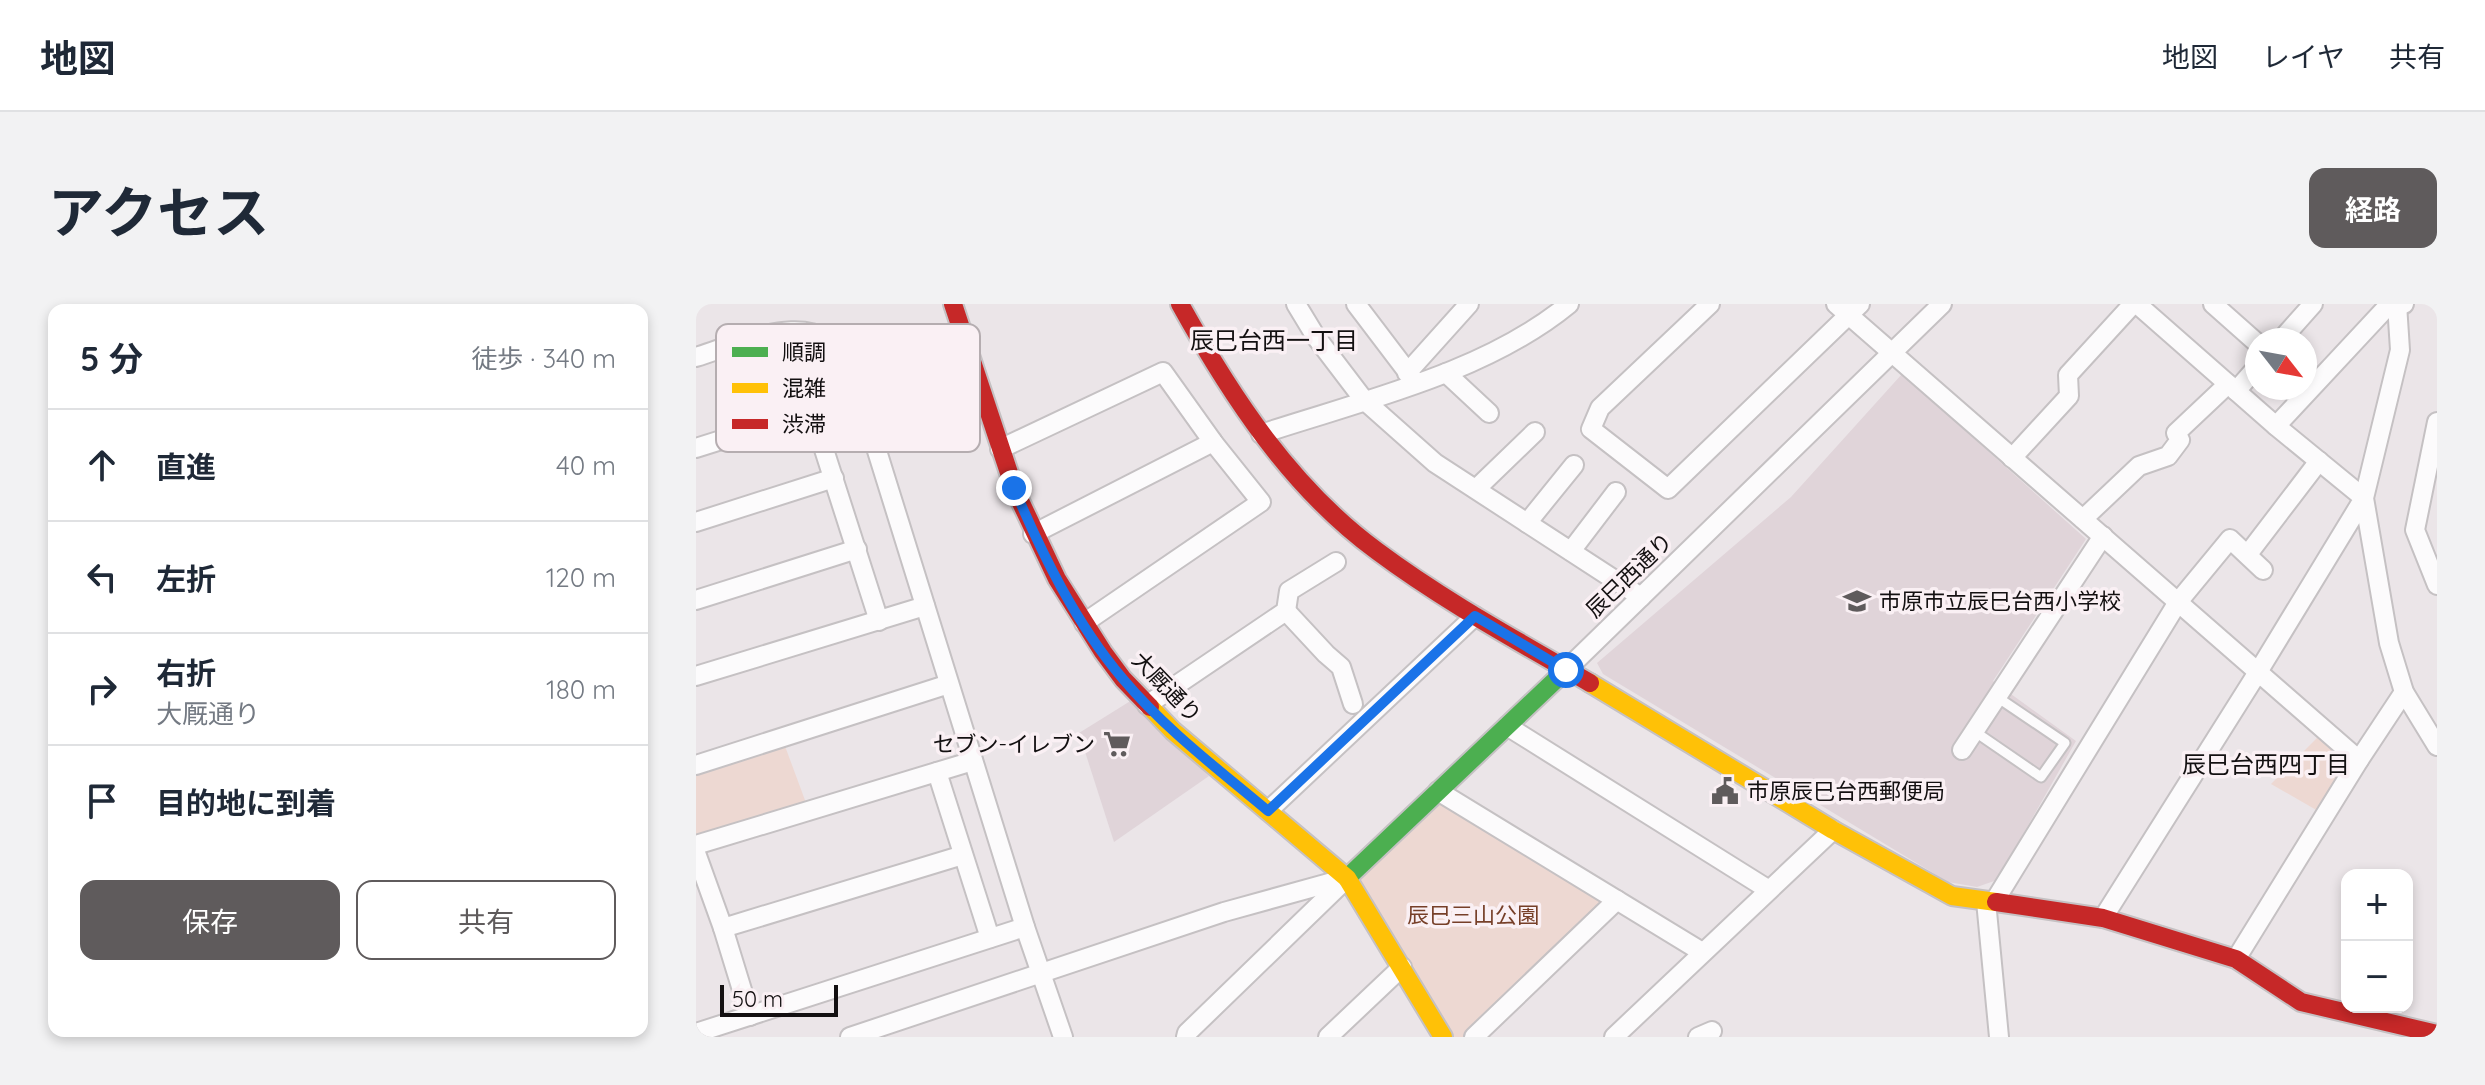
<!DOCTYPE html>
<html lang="ja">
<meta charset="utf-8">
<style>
:root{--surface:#fff;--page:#f2f2f3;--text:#1f2937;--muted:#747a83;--line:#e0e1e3;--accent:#5f5b5c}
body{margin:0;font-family:Quicksand,"Noto Sans JP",sans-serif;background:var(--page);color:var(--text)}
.controls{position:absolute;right:24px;bottom:24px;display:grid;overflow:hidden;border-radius:16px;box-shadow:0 4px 12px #0003}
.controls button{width:72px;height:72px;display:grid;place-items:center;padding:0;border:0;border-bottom:2px solid var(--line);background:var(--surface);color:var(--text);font:40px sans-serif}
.compass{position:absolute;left:1549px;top:24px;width:72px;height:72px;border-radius:50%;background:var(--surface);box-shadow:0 4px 12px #0003;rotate:121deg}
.scale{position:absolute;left:24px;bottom:20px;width:118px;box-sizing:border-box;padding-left:8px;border:4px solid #131011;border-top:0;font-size:22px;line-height:28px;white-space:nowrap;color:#131011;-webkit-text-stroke:6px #faf0f4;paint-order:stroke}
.stop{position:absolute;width:24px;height:24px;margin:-18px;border:6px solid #1a73e8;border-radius:50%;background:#fff}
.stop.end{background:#1a73e8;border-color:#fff;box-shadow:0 2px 8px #0008}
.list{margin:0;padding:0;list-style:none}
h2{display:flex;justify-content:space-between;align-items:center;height:104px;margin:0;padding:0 32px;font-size:34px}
h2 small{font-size:26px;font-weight:400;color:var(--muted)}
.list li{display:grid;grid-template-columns:52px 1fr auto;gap:24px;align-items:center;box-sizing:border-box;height:112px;padding:0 32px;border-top:2px solid var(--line)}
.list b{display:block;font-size:30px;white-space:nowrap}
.list p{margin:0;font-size:26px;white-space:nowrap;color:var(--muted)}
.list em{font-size:26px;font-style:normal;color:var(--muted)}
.actions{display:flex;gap:16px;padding:24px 32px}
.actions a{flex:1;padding:18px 0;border:2px solid var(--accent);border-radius:16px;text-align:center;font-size:28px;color:var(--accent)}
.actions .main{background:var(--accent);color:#fff}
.icon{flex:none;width:44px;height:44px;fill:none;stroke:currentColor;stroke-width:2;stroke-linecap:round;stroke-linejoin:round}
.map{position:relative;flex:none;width:1741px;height:733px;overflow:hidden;border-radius:16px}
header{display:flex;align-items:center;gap:48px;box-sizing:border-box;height:112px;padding:0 40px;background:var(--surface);border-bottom:2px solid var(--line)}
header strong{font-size:38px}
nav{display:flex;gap:44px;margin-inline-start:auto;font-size:28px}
.intro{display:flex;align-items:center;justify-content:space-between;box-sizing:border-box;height:192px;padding:0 48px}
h1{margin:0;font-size:56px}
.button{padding:20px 36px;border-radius:16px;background:var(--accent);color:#fff;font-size:28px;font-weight:700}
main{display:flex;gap:48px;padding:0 48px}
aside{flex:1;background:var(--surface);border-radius:16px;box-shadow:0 4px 12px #0003}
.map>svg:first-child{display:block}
</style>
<header>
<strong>地図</strong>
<nav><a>地図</a><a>レイヤ</a><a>共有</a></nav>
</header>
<div class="intro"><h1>アクセス</h1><a class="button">経路</a></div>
<main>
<aside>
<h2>5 分<small>徒歩 · 340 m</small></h2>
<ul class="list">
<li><svg class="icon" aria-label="ahead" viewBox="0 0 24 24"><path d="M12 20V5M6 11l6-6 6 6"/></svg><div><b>直進</b></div><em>40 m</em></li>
<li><svg class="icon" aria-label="left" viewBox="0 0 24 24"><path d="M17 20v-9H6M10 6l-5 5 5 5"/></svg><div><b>左折</b></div><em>120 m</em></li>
<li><svg class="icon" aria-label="right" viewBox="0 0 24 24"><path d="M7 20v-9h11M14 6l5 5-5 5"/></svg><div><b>右折</b><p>大厩通り</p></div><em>180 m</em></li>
<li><svg class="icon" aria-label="arrive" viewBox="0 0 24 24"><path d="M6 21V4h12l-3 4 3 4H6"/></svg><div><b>目的地に到着</b></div></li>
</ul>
<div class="actions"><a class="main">保存</a><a>共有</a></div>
</aside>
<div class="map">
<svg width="1741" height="733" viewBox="0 0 1741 733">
<rect width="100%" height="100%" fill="#ebe5e8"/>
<g fill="#e0d4d9">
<polygon points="1206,70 1390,235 1297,377 1380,437 1301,576 1281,583 1252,578 907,370 901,359 1095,193"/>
<polygon points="436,396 513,472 418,538 383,429"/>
</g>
<g fill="#edd8d2">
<polygon points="1629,426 1663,456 1629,511 1575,480"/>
<polygon points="86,434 113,507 0,541 0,461"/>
<polygon points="742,487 921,596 778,733 746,733 651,574"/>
</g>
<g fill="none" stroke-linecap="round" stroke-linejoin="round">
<g stroke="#c5c1c3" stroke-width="13">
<polyline id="lane" points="1278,427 1345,473 1369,439 1301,393"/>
</g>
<g stroke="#c5c1c3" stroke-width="22">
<g id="street">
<polyline points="600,0 620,33 668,96 739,159 945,293"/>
<polyline points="660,0 720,79"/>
<polyline points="1014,0 904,104 895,125 972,185 1164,0"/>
<polyline points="1140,0 1663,456"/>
<polyline points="1517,0 1561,39"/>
<polyline points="1701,0 1704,46 1668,194 1693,339 1708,388 1741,442"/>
<polyline points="1585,36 1617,0"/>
<path d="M0 53C48 38 123 0 154 60L329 623 367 733"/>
<polyline points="711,69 773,0"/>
<polyline points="750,69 793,109"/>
<polyline points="1540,87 1561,63"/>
<polyline points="116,108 183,317"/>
<polyline points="1741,118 1719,226 1741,281"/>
<polyline points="1580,122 1690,4 1708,0"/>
<path d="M565 130C668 96 789 69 873 0"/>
<polyline points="0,144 164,92"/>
<polyline points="304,145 467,68 517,138 565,198 388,319"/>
<polyline points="1316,154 1373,92 1372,71 1437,0"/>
<polyline points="780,185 839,128"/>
<polyline points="1387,215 1443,162 1472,152 1484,136 1480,129 1532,80"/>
<polyline points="0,218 138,174"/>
<polyline points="831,219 878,161"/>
<polyline points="337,230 517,138"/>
<polyline points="875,247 920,188"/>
<polyline points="1552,250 1623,157"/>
<polyline points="0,296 161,245"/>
<polyline points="590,307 630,350 645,363 657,400"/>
<polyline points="870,366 1246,0"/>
<polyline points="0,372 229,302"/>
<polyline points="451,401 590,307 593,287 640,258"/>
<polyline points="811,422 1073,586"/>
<polyline points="1266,446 1407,232"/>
<polyline points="0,461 253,380"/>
<polyline points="241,468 294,634"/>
<polyline points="742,487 1006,648"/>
<polyline points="572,507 779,312"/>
<polyline points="0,541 277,457"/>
<polyline points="0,549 27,624 54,712"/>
<polyline points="1290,597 1303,733"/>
<polyline points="1298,598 1482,298 1534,235 1567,266"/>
<polyline points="1407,614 1562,368 1668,194 1580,122 1441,0"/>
<polyline points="27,624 267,551"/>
<polyline points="1540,655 1663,456 1708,388"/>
<polyline points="0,729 329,623"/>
<polyline points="154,733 528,608 651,574"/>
<polyline points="490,733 491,729 649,576"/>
<polyline points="632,733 706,663"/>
<polyline points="778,733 921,596"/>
<polyline points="918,733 1137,526"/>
<polyline points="1002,733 1016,727"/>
</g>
</g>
<g stroke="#c5c1c3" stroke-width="22">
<polyline id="fast" points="651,574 870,366"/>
</g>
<g stroke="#c5c1c3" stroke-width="22">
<g id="slow">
<polyline points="894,379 1137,526 1256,592 1300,598"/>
<polyline points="454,403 477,427 651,574 747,733"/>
</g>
</g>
<g stroke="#c5c1c3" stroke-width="22">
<g id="jam">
<polyline points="257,0 318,184 361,275 407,348 427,375 454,403"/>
<path d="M484 0C535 92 595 184 681 247 748 297 822 337 894 379"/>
<polyline points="1300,598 1407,614 1540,655 1605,698 1741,730"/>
</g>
</g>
<use href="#lane" stroke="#fcfbfc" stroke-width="9"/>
<use href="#street" stroke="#fcfbfc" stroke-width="18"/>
<use href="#fast" stroke="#4caf50" stroke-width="18"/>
<use href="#slow" stroke="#ffc107" stroke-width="18"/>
<use href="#jam" stroke="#c62828" stroke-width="18"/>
</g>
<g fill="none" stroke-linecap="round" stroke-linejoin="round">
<path stroke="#1a73e8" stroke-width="10" d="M318 184C346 250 380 320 427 375 469 425 522 465 572 507L779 312 870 366"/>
</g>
<defs>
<g id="school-bare" transform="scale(2.16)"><path d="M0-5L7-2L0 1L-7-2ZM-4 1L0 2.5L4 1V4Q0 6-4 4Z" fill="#5f5b5c" stroke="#faf0f4" stroke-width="2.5" paint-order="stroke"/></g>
<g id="supermarket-bare" transform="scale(2.16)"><path d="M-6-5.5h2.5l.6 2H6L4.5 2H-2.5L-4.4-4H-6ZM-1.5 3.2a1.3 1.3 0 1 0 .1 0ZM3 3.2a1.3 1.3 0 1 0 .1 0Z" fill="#5f5b5c" stroke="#faf0f4" stroke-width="2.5" paint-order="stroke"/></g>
<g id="civic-bare" transform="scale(2.16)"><path d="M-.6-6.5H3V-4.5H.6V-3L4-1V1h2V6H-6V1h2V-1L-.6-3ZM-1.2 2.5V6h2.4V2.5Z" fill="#5f5b5c" stroke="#faf0f4" stroke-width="2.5" paint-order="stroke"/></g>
</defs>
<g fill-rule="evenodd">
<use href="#school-bare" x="1161" y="297"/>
<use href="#supermarket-bare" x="421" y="440"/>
<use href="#civic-bare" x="1029" y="487"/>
</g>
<g text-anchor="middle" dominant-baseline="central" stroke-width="7" stroke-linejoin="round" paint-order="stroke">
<g font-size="22" fill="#131011" stroke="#faf0f4">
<text transform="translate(933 271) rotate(-44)">辰巳西通り</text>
<text transform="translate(471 383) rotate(46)">大厩通り</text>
</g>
<g font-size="22" fill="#131011" stroke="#faf0f4" text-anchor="start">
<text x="1183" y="297">市原市立辰巳台西小学校</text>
<text x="399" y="440" text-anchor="end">セブン-イレブン</text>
<text x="1051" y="487">市原辰巳台西郵便局</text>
</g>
<g font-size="22" fill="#763f28" stroke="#faf0f4">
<text x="777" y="611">辰巳三山公園</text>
</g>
<g font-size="24" fill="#131011" stroke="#faf0f4">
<text x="578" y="36">辰巳台西一丁目</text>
<text x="1570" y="460">辰巳台西四丁目</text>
</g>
</g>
<rect x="20" y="20" width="264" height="128" rx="12" fill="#faf0f4" stroke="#b5adb0" stroke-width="2"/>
<rect x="36" y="43" width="36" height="10" fill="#4caf50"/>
<rect x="36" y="79" width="36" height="10" fill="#ffc107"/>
<rect x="36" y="115" width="36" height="10" fill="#c62828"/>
<g font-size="22" fill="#131011">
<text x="86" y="56">順調</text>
<text x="86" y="92">混雑</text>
<text x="86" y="128">渋滞</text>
</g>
</svg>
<div class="controls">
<button>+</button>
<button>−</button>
</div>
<svg class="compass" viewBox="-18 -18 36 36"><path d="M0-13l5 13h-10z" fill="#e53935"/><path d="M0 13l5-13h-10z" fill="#747a83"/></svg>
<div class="scale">50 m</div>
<div class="stop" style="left:870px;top:366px"></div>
<div class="stop end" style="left:318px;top:184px"></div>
</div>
</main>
